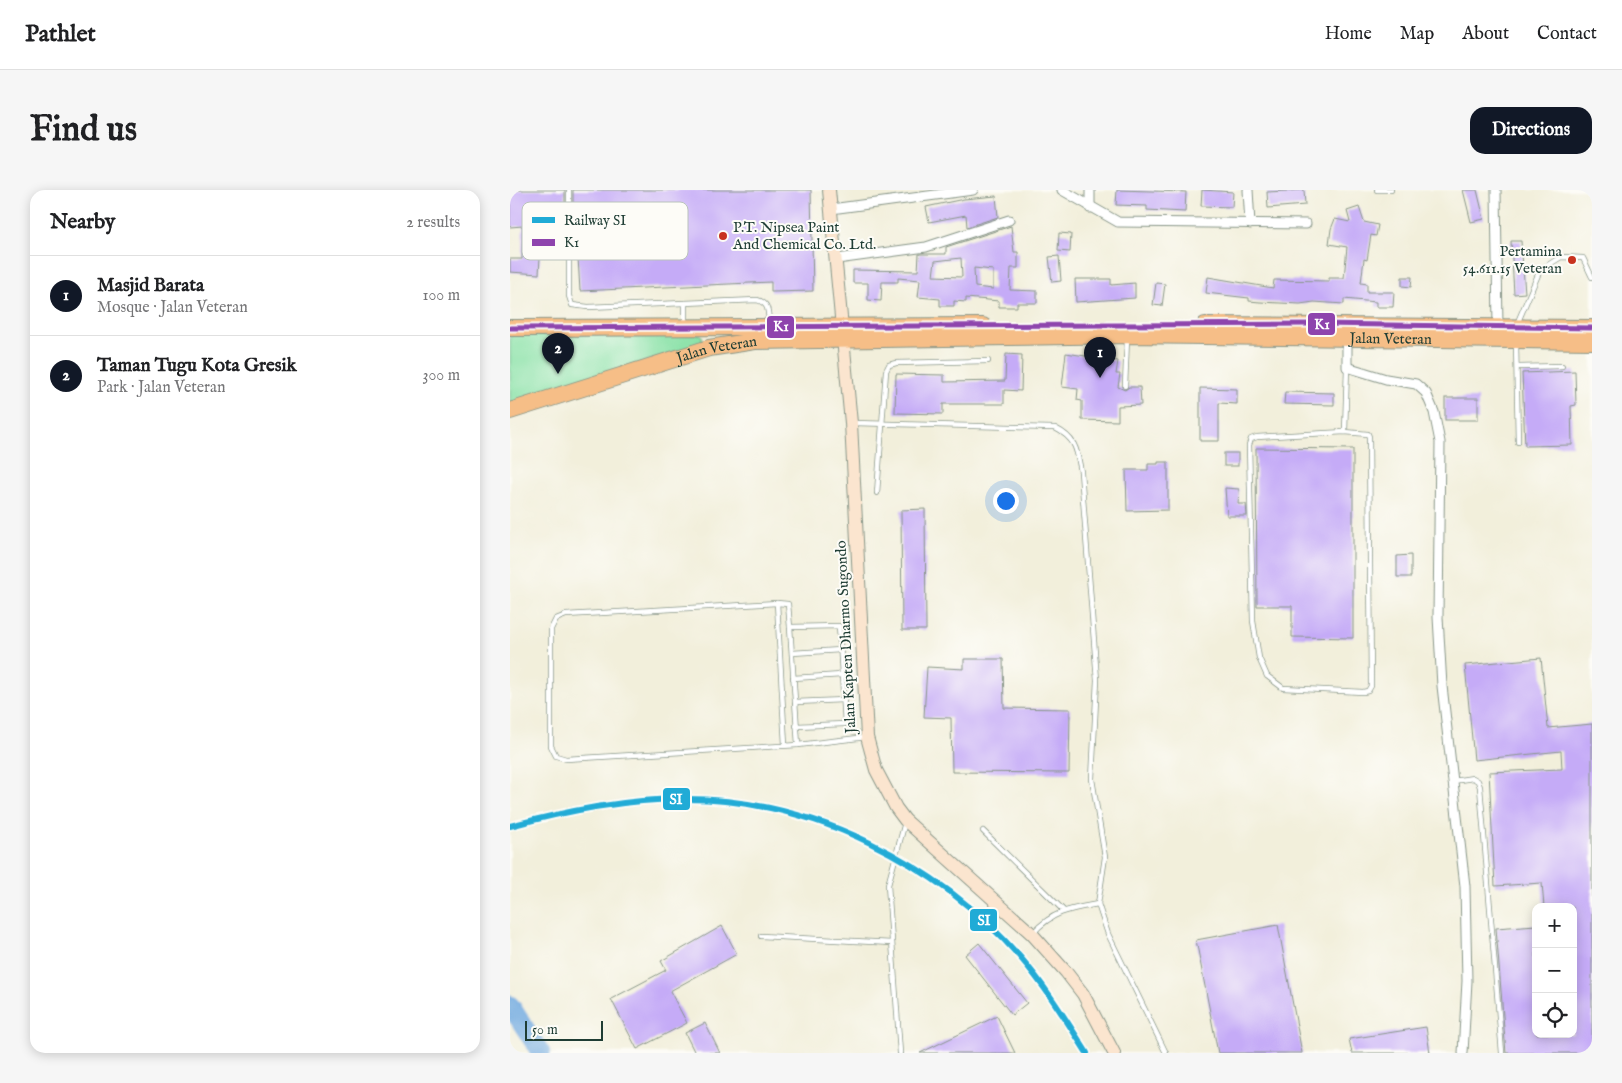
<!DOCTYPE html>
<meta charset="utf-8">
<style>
:root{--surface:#fff;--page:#f6f6f6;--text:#202124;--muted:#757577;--line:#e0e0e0;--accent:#111827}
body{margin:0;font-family:"IM FELL English",serif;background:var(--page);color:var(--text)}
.controls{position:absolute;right:15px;bottom:15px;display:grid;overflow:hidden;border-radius:10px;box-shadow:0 2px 12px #0003}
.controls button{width:45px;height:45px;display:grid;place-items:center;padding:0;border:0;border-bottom:1px solid var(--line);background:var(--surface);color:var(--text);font:25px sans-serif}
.scale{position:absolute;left:15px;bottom:12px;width:78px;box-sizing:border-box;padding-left:5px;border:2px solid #1f3d34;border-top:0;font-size:14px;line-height:18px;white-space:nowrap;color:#1f3d34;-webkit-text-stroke:4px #fdfcf7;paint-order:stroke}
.you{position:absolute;left:495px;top:310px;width:18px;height:18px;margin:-12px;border:4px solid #fff;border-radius:50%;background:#1a73e8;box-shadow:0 0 0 8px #1a73e833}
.badge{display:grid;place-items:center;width:32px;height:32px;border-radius:50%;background:var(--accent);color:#fff;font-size:16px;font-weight:700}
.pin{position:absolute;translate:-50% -41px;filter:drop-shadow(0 1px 2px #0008)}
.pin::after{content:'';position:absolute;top:26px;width:18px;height:15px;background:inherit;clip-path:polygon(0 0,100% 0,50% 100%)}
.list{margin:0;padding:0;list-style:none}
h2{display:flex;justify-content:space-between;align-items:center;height:65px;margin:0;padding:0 20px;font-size:21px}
h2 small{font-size:16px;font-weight:400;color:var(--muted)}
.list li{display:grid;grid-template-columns:32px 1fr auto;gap:15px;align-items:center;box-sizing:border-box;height:80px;padding:0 20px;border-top:1px solid var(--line)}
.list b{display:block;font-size:19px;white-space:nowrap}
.list p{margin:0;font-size:16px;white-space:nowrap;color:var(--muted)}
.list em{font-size:16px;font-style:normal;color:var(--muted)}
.icon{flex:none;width:28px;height:28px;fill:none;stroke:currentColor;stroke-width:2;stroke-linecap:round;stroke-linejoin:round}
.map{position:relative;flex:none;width:1082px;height:863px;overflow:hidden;border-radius:15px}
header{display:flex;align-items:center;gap:30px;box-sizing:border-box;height:70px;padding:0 25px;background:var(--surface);border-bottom:1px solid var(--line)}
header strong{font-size:24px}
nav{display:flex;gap:28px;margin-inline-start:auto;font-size:18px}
.intro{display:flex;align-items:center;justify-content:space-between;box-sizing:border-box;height:120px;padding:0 30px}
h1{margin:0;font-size:35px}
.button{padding:12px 22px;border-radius:15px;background:var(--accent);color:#fff;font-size:18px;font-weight:700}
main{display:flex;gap:30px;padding:0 30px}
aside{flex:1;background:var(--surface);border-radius:15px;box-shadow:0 2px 12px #0003}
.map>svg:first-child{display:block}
</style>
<header>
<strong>Pathlet</strong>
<nav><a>Home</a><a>Map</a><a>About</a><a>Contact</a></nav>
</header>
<div class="intro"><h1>Find us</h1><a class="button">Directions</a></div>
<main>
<aside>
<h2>Nearby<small>2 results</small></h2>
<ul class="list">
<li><span class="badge">1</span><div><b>Masjid Barata</b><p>Mosque · Jalan Veteran</p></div><em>100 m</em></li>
<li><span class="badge">2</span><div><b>Taman Tugu Kota Gresik</b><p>Park · Jalan Veteran</p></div><em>300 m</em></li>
</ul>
</aside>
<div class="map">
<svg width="1082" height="863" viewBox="0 0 1082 863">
<rect width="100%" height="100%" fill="#fdfcf7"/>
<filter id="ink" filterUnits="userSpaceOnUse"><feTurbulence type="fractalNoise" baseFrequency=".02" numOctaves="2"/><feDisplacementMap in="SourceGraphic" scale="10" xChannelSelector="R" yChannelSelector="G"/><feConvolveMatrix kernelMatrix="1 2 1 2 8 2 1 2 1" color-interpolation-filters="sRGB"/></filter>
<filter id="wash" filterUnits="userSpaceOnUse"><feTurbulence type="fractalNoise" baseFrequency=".0096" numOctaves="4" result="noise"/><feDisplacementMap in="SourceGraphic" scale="20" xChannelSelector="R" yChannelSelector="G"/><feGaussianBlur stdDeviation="1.12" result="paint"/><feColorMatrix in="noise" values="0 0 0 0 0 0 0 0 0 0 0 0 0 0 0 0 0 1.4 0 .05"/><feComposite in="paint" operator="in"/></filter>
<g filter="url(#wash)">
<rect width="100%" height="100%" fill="#f2efdb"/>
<polygon fill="#87e1a6" stroke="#538f6d" points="191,144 193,149 192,154 0,214 0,145"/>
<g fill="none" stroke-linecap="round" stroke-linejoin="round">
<polyline stroke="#6fa9df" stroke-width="19" points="0,815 31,863"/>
</g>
<g id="blocks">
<g fill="#c5abf7" fill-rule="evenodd">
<polygon points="0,0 55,0 55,34 32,35 29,84 0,82 0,69 12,69 13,36 0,37"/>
<polygon points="63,0 301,0 303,101 261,102 261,92 70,101 66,33 63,34"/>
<polygon points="607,0 676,2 675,22 637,20 637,16 606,15"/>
<polygon points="692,0 723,2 722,17 691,16"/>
<polygon points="794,0 795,15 758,18 757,2"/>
<polygon points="953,0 967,0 974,29 961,32"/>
<polygon points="486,6 488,27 457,37 456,25 419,32 416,17 454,9"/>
<polygon points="849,17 854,32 868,35 866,46 861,45 857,70 854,69 851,93 857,94 857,102 884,102 883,117 866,117 866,112 834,109 834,114 804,112 790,114 750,112 739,111 739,108 696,103 698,87 763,98 764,90 819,91 819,88 834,88 837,57 819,54 821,39 825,29 840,32 837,21"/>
<path d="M501 36 504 62H508V78H501L500 100 527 101V113H507V117H489V111L456 108V112L444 111V116H430V109L408 107 410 90 388 88V92H372L371 111 358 110V93H343V80L408 81 409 64H436V57ZM451 68 452 87 423 86 425 71ZM464 78 483 80V99L465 97Z"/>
<polygon points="549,43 561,44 560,62 548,61"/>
<polygon points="1001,51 1011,51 1015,103 1004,104"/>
<polygon points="549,66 551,91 542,92 539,67"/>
<polygon points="892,87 902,87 901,97 892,96"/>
<polygon points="565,89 601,89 601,95 625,93 625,108 566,112"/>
<polygon points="646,93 655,94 652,116 643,115"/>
<polygon points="556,163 608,171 606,184 610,184 608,197 615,200 619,197 630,197 631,215 608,216 608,231 572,230 572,211 567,210 568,199 552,197"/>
<polygon points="496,164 512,165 511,201 494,200 494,214 433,214 433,224 385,223 386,184 434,185 434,192 495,191"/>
<polygon points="1065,181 1066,215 1061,216 1062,255 1015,256 1012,183"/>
<polygon points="690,198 727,199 727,214 709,213 709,251 690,251"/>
<polygon points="775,202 824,203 824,215 774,214"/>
<rect x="935" y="208" width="33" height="22"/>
<polygon points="746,258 843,259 843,448 782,447 782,416 747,416"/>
<rect x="714" y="263" width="14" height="13"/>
<polygon points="648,272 658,272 658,320 617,321 616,280 638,280 638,274 648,274"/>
<polygon points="715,298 729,299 728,314 736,314 737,326 717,326"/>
<polygon points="415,319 416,440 392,440 391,320"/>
<polygon points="901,365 901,387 887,387 887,366"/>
<polygon points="1031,468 1038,538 1082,534 1082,863 996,863 986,738 1026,735 1026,844 1063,844 1063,717 1034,717 1032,693 985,696 979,582 1052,579 1051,561 964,570 955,475"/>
<polygon points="454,469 493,469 494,518 560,519 559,583 442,582 441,528 414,527 417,477 454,479"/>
<polygon points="768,735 792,863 708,863 686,750"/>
<polygon points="212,736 227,764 160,801 177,833 127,859 101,809 156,780 151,771"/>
<polygon points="469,753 517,813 502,825 455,765"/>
<polygon points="487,826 505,863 410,863"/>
<polygon points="195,833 210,863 185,863 175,843"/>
<polygon points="916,837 920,863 842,863 839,849"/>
</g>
</g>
</g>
<g filter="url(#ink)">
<use href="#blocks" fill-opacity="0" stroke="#889688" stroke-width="1"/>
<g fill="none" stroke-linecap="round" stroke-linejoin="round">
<g stroke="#889688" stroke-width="6">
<g id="lane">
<path d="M59 0V106L62 115 78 117 247 110C259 113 258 121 259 133"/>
<polyline points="867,0 881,0"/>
<polyline points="175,113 175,134"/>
<polyline points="1007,134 1030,80 1051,67 1073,68 1082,87"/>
<polyline points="1006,153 1008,252"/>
<polyline points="1007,177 1052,176"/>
<polyline points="615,196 617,149"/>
<path d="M343 233 545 238C567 249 567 261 571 282L587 490 582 589 595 667 588 714C560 719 543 721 523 743"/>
<polygon points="835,242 858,244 859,247 861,496 858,501 853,502 773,498 757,486 749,468 743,431 739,255 741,249 747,247"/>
<polyline points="835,242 837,177"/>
<polyline points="367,303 376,181 379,175 386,173 478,171"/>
<polyline points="267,413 278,414 280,437"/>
<polyline points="282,463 331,460"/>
<polyline points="283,488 332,485"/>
<polyline points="285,512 334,510"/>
<polyline points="286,536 335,534 329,436 280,437 288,555"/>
<polyline points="275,555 267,413 56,425 46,429 41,439 41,556 46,566 56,569 288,555 357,547"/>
<polyline points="943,591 963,588 968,591 970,597 992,863"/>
<polyline points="473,641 553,720"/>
<polyline points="588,714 598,744 656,863"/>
<polyline points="251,746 382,753"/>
<polyline points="390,863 378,695 395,632"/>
</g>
</g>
<g stroke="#889688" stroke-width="11">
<g id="street">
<polyline points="552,0 608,32 796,34"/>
<polyline points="738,0 740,34"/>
<polyline points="986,0 988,137"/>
<polyline points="580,18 580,0"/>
<polyline points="321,19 463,0"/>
<polyline points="327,69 416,57 499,30"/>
<polyline points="837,147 837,177 876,189 906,194 916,203 924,222 930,252 928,427 932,496 955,696 957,791 953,863"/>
</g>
</g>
<g stroke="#889688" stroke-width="14">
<polyline id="secondary" points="319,0 341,233 357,547 366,580 386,618 395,630 522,744 556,782 573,804 604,863"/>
</g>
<g stroke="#889688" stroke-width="18">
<g id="highway">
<polyline points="695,135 1082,138"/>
<polyline points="0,138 473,136"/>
<path id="s1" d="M0 221 199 158 245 151 618 145 1082 151"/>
</g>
</g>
<use href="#lane" stroke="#fff" stroke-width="4.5"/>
<use href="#street" stroke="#fff" stroke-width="9"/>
<use href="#secondary" stroke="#fbe5cf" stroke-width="12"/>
<use href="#highway" stroke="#f6be87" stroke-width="16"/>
<g stroke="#fdfcf7" stroke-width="9">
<polyline id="bus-1" points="0,138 808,134 1082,138"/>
</g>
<use href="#bus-1" stroke="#8e44ad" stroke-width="5"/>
<g stroke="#fdfcf7" stroke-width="10">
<path id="rail-1" d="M0 636C57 621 115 609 175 609 302 609 427 672 510 767 536 797 556 830 577 863"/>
</g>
<use href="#rail-1" stroke="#20abd6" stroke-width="6"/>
</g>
</g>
<g fill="#c8321e" stroke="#fdfcf7" stroke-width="2">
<circle cx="213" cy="46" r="5"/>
<circle cx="1062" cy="70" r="5"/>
</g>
<g text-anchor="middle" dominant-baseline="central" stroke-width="4" stroke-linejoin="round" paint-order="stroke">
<g font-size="15" fill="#1f3d34" stroke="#fdfcf7" text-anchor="start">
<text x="223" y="37">P.T. Nipsea Paint<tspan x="223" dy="17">And Chemical Co. Ltd.</tspan></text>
<text x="1052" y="61" text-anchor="end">Pertamina<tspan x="1052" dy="17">54.611.15 Veteran</tspan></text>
</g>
<g font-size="15" fill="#1f3d34" stroke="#fdfcf7">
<text stroke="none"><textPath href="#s1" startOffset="891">Jalan Veteran</textPath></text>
<text stroke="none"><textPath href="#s1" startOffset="216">Jalan Veteran</textPath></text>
<text transform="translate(336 447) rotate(-93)">Jalan Kapten Dharmo Sugondo</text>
</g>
</g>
<rect x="12" y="12" width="166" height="58" rx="8" fill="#fdfcf7" stroke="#bac3bc" stroke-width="1"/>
<rect x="22" y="27" width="23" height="6" fill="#20abd6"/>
<rect x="22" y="49" width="23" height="7" fill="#8e44ad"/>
<g font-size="14" fill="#1f3d34">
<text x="54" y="35">Railway SI</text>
<text x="54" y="57">K1</text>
</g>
<g stroke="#fdfcf7" stroke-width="2">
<rect x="797" y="122" width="29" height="24" rx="5" fill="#8e44ad"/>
<rect x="256" y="125" width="29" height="24" rx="5" fill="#8e44ad"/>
<rect x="152" y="597" width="29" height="24" rx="5" fill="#20abd6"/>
<rect x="459" y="718" width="29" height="24" rx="5" fill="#20abd6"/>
</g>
<g font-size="14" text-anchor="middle" font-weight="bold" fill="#fff">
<text x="812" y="139">K1</text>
<text x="271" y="141">K1</text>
<text x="166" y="614">SI</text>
<text x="474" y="735">SI</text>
</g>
</svg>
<div class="controls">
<button>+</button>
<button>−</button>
<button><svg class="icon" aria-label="locate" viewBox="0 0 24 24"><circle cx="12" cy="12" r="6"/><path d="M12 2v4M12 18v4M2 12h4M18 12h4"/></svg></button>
</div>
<div class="scale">50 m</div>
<div class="you"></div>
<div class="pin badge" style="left:590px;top:188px">1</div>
<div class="pin badge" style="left:48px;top:184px">2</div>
</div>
</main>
